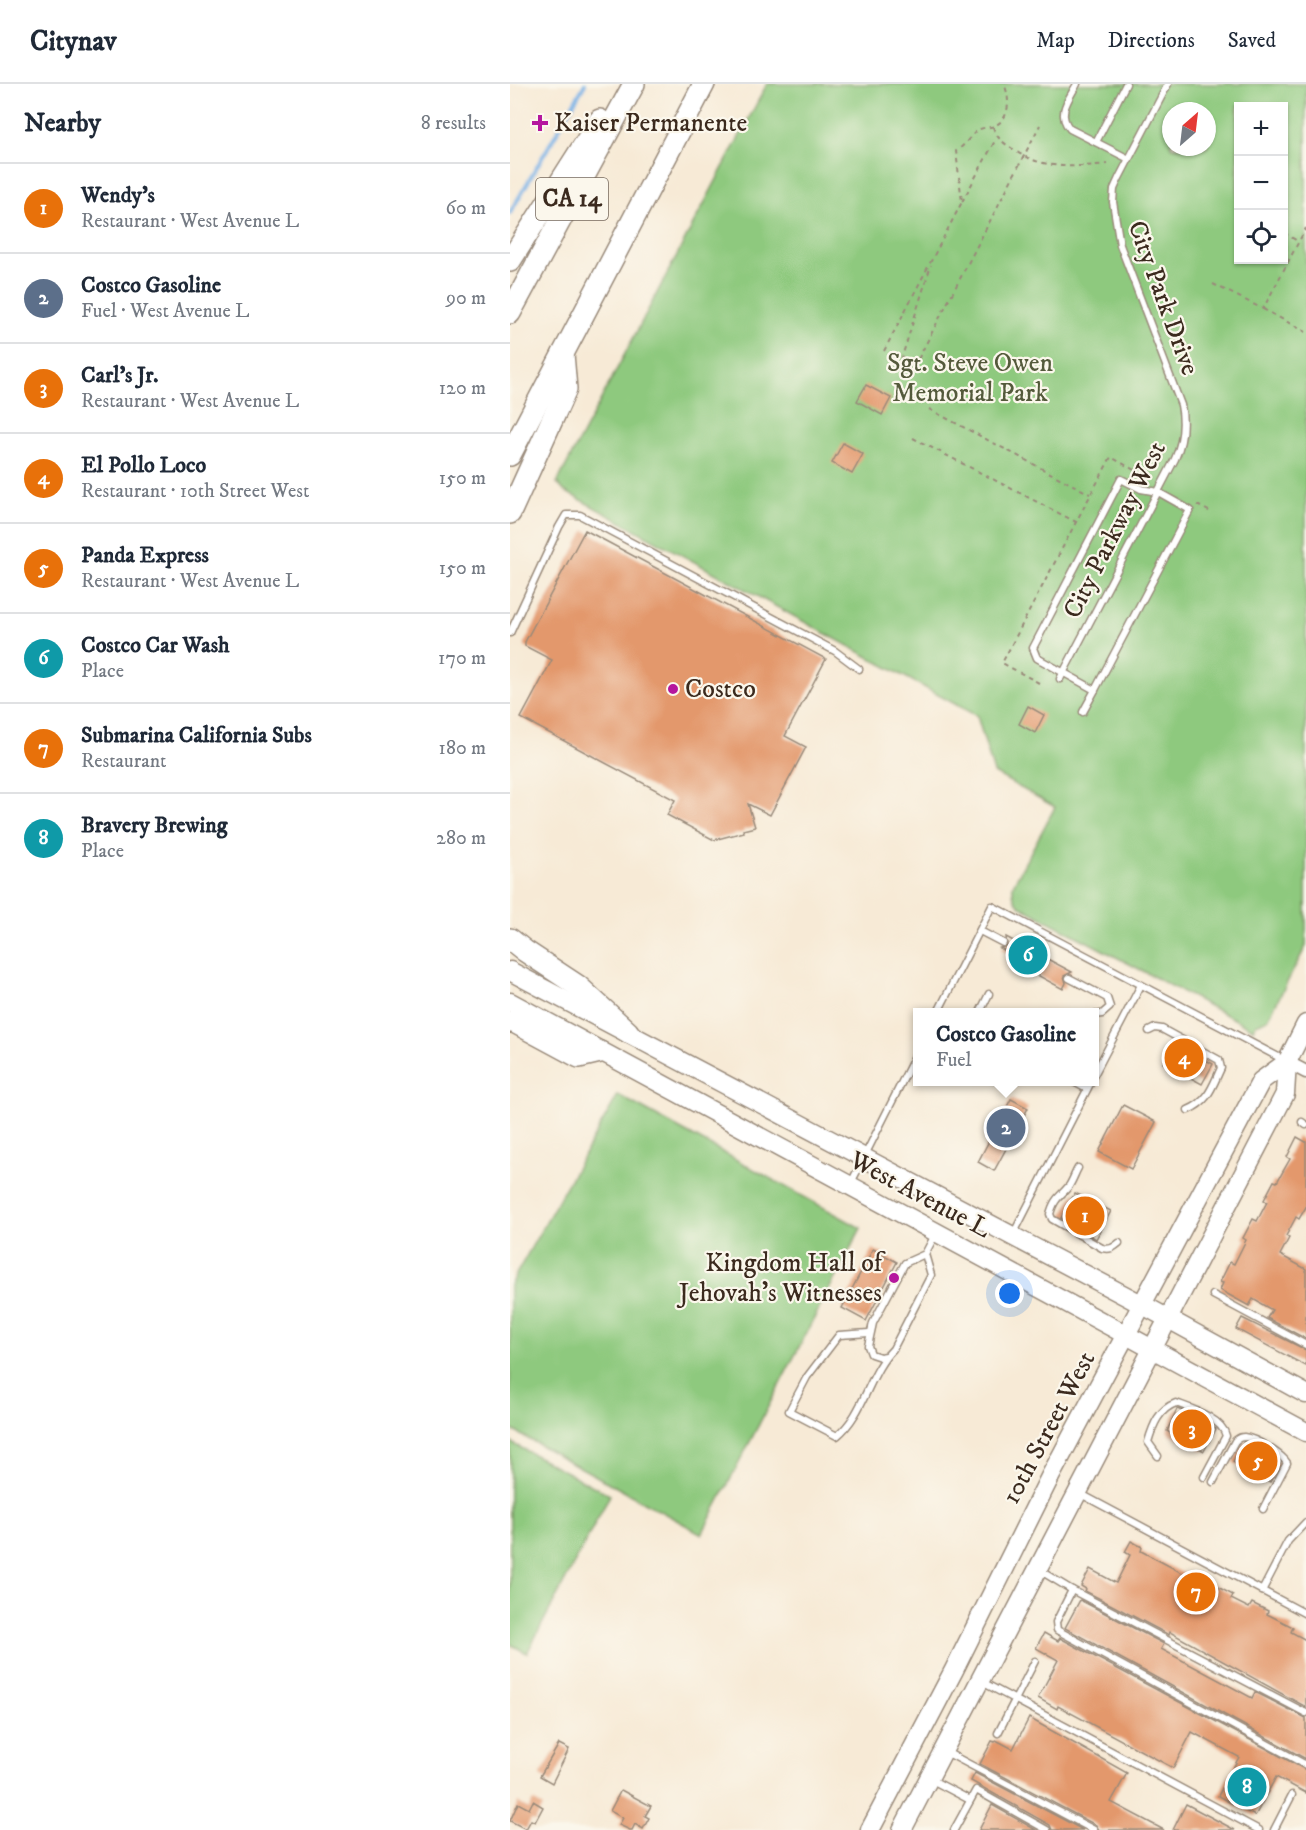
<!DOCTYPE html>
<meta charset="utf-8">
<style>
:root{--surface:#fff;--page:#f2f2f3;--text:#1f2937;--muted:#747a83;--line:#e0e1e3;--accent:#0b8043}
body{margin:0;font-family:"IM FELL DW Pica",serif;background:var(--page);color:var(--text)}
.controls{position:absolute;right:18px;top:18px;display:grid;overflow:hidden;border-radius:0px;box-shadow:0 2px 4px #0004}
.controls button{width:54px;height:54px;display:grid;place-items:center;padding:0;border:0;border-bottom:2px solid var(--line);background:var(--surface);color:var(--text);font:30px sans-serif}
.compass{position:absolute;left:652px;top:18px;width:54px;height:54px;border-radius:50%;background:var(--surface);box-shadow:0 2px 4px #0004;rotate:28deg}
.you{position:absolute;left:500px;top:1210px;width:21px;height:21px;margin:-15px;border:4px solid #fff;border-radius:50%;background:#1a73e8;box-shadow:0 0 0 9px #1a73e833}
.badge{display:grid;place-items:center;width:39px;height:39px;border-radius:50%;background:var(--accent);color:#fff;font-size:20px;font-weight:700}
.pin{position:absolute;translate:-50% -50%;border:3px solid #fff;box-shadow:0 2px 6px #0006}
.popup{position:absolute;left:403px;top:924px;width:186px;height:78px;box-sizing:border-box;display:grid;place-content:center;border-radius:0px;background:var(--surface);filter:drop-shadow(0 2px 4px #0005);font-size:20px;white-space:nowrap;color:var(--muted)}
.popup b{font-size:22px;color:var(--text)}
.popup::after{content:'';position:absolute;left:50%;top:100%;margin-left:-12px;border:12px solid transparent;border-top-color:var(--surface)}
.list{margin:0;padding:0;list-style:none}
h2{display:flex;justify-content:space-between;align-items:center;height:78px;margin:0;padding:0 24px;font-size:26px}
h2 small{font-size:20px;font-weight:400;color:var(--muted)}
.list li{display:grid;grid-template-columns:39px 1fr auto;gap:18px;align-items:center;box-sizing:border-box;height:90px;padding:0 24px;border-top:2px solid var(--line)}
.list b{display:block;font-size:22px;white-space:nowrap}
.list p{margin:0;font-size:20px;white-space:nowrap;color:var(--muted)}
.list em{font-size:20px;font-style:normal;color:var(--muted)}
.icon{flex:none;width:33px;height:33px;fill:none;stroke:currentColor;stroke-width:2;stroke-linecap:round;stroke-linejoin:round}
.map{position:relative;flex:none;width:796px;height:1746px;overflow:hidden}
header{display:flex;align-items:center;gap:36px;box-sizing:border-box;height:84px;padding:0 30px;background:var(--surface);border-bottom:2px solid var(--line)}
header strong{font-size:28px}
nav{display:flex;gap:33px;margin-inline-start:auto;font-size:21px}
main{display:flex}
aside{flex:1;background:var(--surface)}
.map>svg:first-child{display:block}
</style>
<header>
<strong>Citynav</strong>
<nav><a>Map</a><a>Directions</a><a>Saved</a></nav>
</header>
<main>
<aside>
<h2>Nearby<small>8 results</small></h2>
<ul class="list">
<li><span class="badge" style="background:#e8710a">1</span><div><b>Wendy's</b><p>Restaurant · West Avenue L</p></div><em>60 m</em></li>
<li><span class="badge" style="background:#5c6f8a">2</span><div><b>Costco Gasoline</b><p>Fuel · West Avenue L</p></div><em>90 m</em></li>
<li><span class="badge" style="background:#e8710a">3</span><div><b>Carl's Jr.</b><p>Restaurant · West Avenue L</p></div><em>120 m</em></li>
<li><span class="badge" style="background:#e8710a">4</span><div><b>El Pollo Loco</b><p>Restaurant · 10th Street West</p></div><em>150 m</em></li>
<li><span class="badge" style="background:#e8710a">5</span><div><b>Panda Express</b><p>Restaurant · West Avenue L</p></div><em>150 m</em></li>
<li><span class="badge" style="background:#0f9aa8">6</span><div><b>Costco Car Wash</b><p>Place</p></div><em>170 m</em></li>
<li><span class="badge" style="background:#e8710a">7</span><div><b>Submarina California Subs</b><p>Restaurant</p></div><em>180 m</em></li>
<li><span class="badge" style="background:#0f9aa8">8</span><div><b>Bravery Brewing</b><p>Place</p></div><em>280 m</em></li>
</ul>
</aside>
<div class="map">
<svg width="796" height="1746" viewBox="0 0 796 1746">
<rect width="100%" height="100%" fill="#fbf7ec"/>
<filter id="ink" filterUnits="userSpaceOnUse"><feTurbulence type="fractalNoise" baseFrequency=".0167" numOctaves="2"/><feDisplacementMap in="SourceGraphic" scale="12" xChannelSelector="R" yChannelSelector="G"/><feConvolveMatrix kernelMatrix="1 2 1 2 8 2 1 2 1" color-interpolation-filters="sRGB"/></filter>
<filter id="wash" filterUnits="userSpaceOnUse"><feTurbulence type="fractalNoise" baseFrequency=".008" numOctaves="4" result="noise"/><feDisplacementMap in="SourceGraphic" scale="24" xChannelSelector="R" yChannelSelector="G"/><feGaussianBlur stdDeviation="1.35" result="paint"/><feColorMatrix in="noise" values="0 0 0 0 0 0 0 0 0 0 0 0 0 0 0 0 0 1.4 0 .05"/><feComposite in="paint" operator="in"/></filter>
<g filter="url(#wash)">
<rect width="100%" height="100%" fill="#f7ead6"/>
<g fill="#8ec97e" stroke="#647a4e" stroke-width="1.5" fill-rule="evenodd">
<path d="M257 0H796V862L758 935 746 940 743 945 513 824C504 817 502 812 503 801L545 723 484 689 467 632 54 407 47 399ZM728 22H774V176H728ZM661 27H697V63H661Z"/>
<polygon points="108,1011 351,1144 192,1450 0,1345 0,1201"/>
<polygon points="0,1358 100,1411 17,1569 0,1560"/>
</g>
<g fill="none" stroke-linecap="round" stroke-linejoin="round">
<polyline stroke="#74afe5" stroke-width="4" points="0,129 75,0"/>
</g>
<g id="blocks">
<g fill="#e3986c">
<polygon points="356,301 381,314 372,331 347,317"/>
<polygon points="333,359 353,370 342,390 322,379"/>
<polygon points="75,446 316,575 275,652 296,663 260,731 238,720 245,743 233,746 234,748 204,756 157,731 165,716 11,634 42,576 15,562 15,558"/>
<polygon points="518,622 534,631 525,649 509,640"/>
<polygon points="496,853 562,888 554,892 556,899 553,905 516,885 519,879 490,864 497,862"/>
<polygon points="665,958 703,980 692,1000 653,979"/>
<polygon points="501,1015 518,1024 484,1087 468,1078"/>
<polygon points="613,1021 646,1038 621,1085 589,1068"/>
<polygon points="787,1053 796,1058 796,1123 789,1135 786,1133 776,1152 779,1154 770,1171 796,1185 796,1255 757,1234 762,1226 743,1215 739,1222 710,1206 713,1199 710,1198 720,1178 724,1180 736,1156 733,1154 743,1135 747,1137 757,1118 754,1116 764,1097 767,1098 780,1075 777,1073"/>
<polygon points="565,1109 601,1127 586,1155 551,1134"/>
<polygon points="363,1165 387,1178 356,1237 332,1224"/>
<polygon points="732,1234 796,1266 796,1282 726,1245"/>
<polygon points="667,1325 683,1331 706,1345 694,1367 676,1357 675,1359 657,1347"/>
<polygon points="734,1358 755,1368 770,1379 760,1398 723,1378"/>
<polygon points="621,1457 632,1463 631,1467 687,1497 689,1493 723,1511 721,1515 739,1524 742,1519 758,1527 757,1530 783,1543 781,1548 796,1556 796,1623 660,1548 659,1551 575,1507 576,1505 571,1502 580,1485 606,1499 620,1471 615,1468"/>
<polygon points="570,1516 654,1560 651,1565 742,1614 745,1608 796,1634 796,1675 555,1544"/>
<polygon points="534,1549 548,1557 550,1554 796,1686 796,1709 766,1693 745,1732 708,1712 729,1673 682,1648 663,1684 548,1622 547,1625 528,1614 548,1576 526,1564"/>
<polygon points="519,1634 617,1689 601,1718 654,1746 589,1746 586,1741 470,1680 482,1657 485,1658 486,1656 503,1665"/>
<polygon points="49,1660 59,1665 42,1699 30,1692"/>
<polygon points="465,1689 573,1746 542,1746 540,1741 461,1697"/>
<polygon points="111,1706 141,1722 135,1732 139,1734 133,1745 125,1740 122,1746 120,1746 109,1741 113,1734 100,1727"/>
<polygon points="23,1717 33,1723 25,1738 21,1736 16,1745 0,1737 8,1719 19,1725"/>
<polygon points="676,1720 725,1746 663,1746"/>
<polygon points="482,1721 526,1746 469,1746"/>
</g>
</g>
</g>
<g filter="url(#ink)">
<use href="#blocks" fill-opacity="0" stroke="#998a7a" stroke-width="1.5"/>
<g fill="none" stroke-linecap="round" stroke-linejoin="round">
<g stroke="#998a7a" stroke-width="9">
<g id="service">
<path d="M567 0C559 15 546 30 560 45L619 75"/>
<polyline points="586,58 616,0"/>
<polygon points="611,395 631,405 648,408 680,426 585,606 527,574 523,564"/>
<polyline points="0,549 49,443 56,431 70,431 325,567 349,585"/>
<path d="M550 595 665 375C673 357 675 341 671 321L610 161 603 118 604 105 609 94 658 0"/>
<polyline points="573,628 585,606"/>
<polyline points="470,847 493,859"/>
<polyline points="559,894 597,914 600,923 592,930 584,931"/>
<polyline points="428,928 482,822 774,976"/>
<polyline points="470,928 479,910"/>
<path d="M639 947 645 944 652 945 709 976 711 984C702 1003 699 1017 678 1026"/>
<polyline points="584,991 631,901"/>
<polyline points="564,998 577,1005"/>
<polyline points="792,1038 796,1041"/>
<path d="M568 1084C565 1089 563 1096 559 1102 549 1114 545 1113 540 1130L542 1135 592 1164C600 1166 603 1164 609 1159"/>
<polyline points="341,1099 408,966"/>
<polyline points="504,1149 581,998"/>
<polyline points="703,1211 796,1261"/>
<path d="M359 1249 329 1251 297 1293 279 1327 327 1352C354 1330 359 1289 383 1265L421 1191 415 1170"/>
<polyline points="376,1272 370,1273 361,1270 358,1262 363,1239 395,1179 415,1170 426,1149"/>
<path d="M648 1372 638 1358C643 1341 649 1325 666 1319 682 1325 712 1334 716 1352L694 1393"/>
<path d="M703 1398 725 1357C729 1354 729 1353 734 1353 745 1354 772 1370 777 1379L753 1425"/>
<polyline points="569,1409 796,1530"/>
<polyline points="529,1486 562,1506 796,1629"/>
<polyline points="562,1506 546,1538 547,1546 796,1681"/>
<polyline points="752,1507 778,1457 796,1438"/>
<polyline points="472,1598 749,1746"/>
<polyline points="488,1649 525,1577"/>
<polyline points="434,1667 584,1746"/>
<polyline points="422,1696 460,1716"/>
<polyline points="444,1746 466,1706 537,1746"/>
<polyline points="764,1746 782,1711"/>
</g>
</g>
<g stroke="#998a7a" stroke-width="15">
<polyline id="minor" points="777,978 796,988"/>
</g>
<g stroke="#998a7a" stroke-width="21">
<g id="primary">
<polyline points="0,887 633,1221 796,1310"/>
<polyline points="0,918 796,1348"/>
<polyline points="360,1746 444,1586 540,1393 751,997 777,978"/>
<polyline points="392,1746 775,1010 777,978 796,940"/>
</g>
</g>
<g stroke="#998a7a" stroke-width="24">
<g id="motorway">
<polyline points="0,177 90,36"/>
<polyline points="0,229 124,0"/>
<polyline points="0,371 194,0"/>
<polyline points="0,429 56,305 53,270"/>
<polyline points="0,855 15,867 68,902 118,948"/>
<polyline points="0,938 4,938 69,973 90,968"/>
</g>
</g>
<g stroke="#998a7a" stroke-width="2" stroke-dasharray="4.5 4.5" stroke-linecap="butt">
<path d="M483 43C487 55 494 59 504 66 533 86 564 83 598 80"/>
<polyline points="452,118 486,55"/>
<polyline points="726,124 728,126"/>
<polyline points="774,149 789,158"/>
<polyline points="703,200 753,225 796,144"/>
<polyline points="753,225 796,248"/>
<path d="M374 267 452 118 446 67C455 62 461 50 470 45 475 43 480 44 484 42 501 35 500 13 494 0"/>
<polyline points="391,276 421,181"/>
<polyline points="404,283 530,41"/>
<polyline points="419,325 580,410"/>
<polyline points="403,354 566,438 601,373 637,393"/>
<polyline points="687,421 701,428"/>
<polyline points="529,599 492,579 566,438"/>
</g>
<use href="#service" stroke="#fff" stroke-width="6"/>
<use href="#minor" stroke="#fff" stroke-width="12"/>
<use href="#primary" stroke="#fff" stroke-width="18"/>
<use href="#motorway" stroke="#fff" stroke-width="21"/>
</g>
</g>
<g fill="#b5179e" stroke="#fbf7ec" stroke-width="2">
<path d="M27 30h6v6h6v6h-6v6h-6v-6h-6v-6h6z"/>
<circle cx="163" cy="605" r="6"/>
<circle cx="384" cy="1194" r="6"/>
</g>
<g text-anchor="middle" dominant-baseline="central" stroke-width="4.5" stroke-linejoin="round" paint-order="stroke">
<rect fill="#fbf7ec" stroke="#75685c" stroke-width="1.5" x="26" y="94" width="72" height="42" rx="4.5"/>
<g font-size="24" font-weight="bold" fill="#3b2a1e">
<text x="62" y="115">CA 14</text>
</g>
<g font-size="26" fill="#3b2a1e" stroke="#fbf7ec" text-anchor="start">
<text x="44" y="39">Kaiser Permanente</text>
<text x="175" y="605">Costco</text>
<text x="372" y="1179" text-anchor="end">Kingdom Hall of<tspan x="372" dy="30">Jehovah's Witnesses</tspan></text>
</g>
<g font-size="26" fill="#3b2a1e" stroke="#fbf7ec">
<text transform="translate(653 214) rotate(70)">City Park Drive</text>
<text transform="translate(605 446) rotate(-63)">City Parkway West</text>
<text transform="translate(410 1111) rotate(28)">West Avenue L</text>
<text transform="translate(539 1344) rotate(-62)">10th Street West</text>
</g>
<g font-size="26" fill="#545a3b" stroke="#fbf7ec">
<text x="460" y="279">Sgt. Steve Owen<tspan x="460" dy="30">Memorial Park</tspan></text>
</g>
</g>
</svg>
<div class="controls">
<button>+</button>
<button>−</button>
<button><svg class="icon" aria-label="locate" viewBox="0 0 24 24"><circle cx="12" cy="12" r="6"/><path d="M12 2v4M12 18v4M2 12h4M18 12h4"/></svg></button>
</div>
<svg class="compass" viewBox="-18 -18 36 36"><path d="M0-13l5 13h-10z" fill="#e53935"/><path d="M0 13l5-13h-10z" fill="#747a83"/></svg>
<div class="you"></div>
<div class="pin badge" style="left:575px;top:1132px;background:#e8710a">1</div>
<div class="pin badge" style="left:496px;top:1044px;background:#5c6f8a">2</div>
<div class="popup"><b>Costco Gasoline</b>Fuel</div>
<div class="pin badge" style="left:682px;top:1345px;background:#e8710a">3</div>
<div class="pin badge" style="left:674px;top:974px;background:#e8710a">4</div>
<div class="pin badge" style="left:748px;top:1377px;background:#e8710a">5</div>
<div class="pin badge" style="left:518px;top:871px;background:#0f9aa8">6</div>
<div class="pin badge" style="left:686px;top:1508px;background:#e8710a">7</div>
<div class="pin badge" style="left:737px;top:1703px;background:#0f9aa8">8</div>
</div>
</main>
